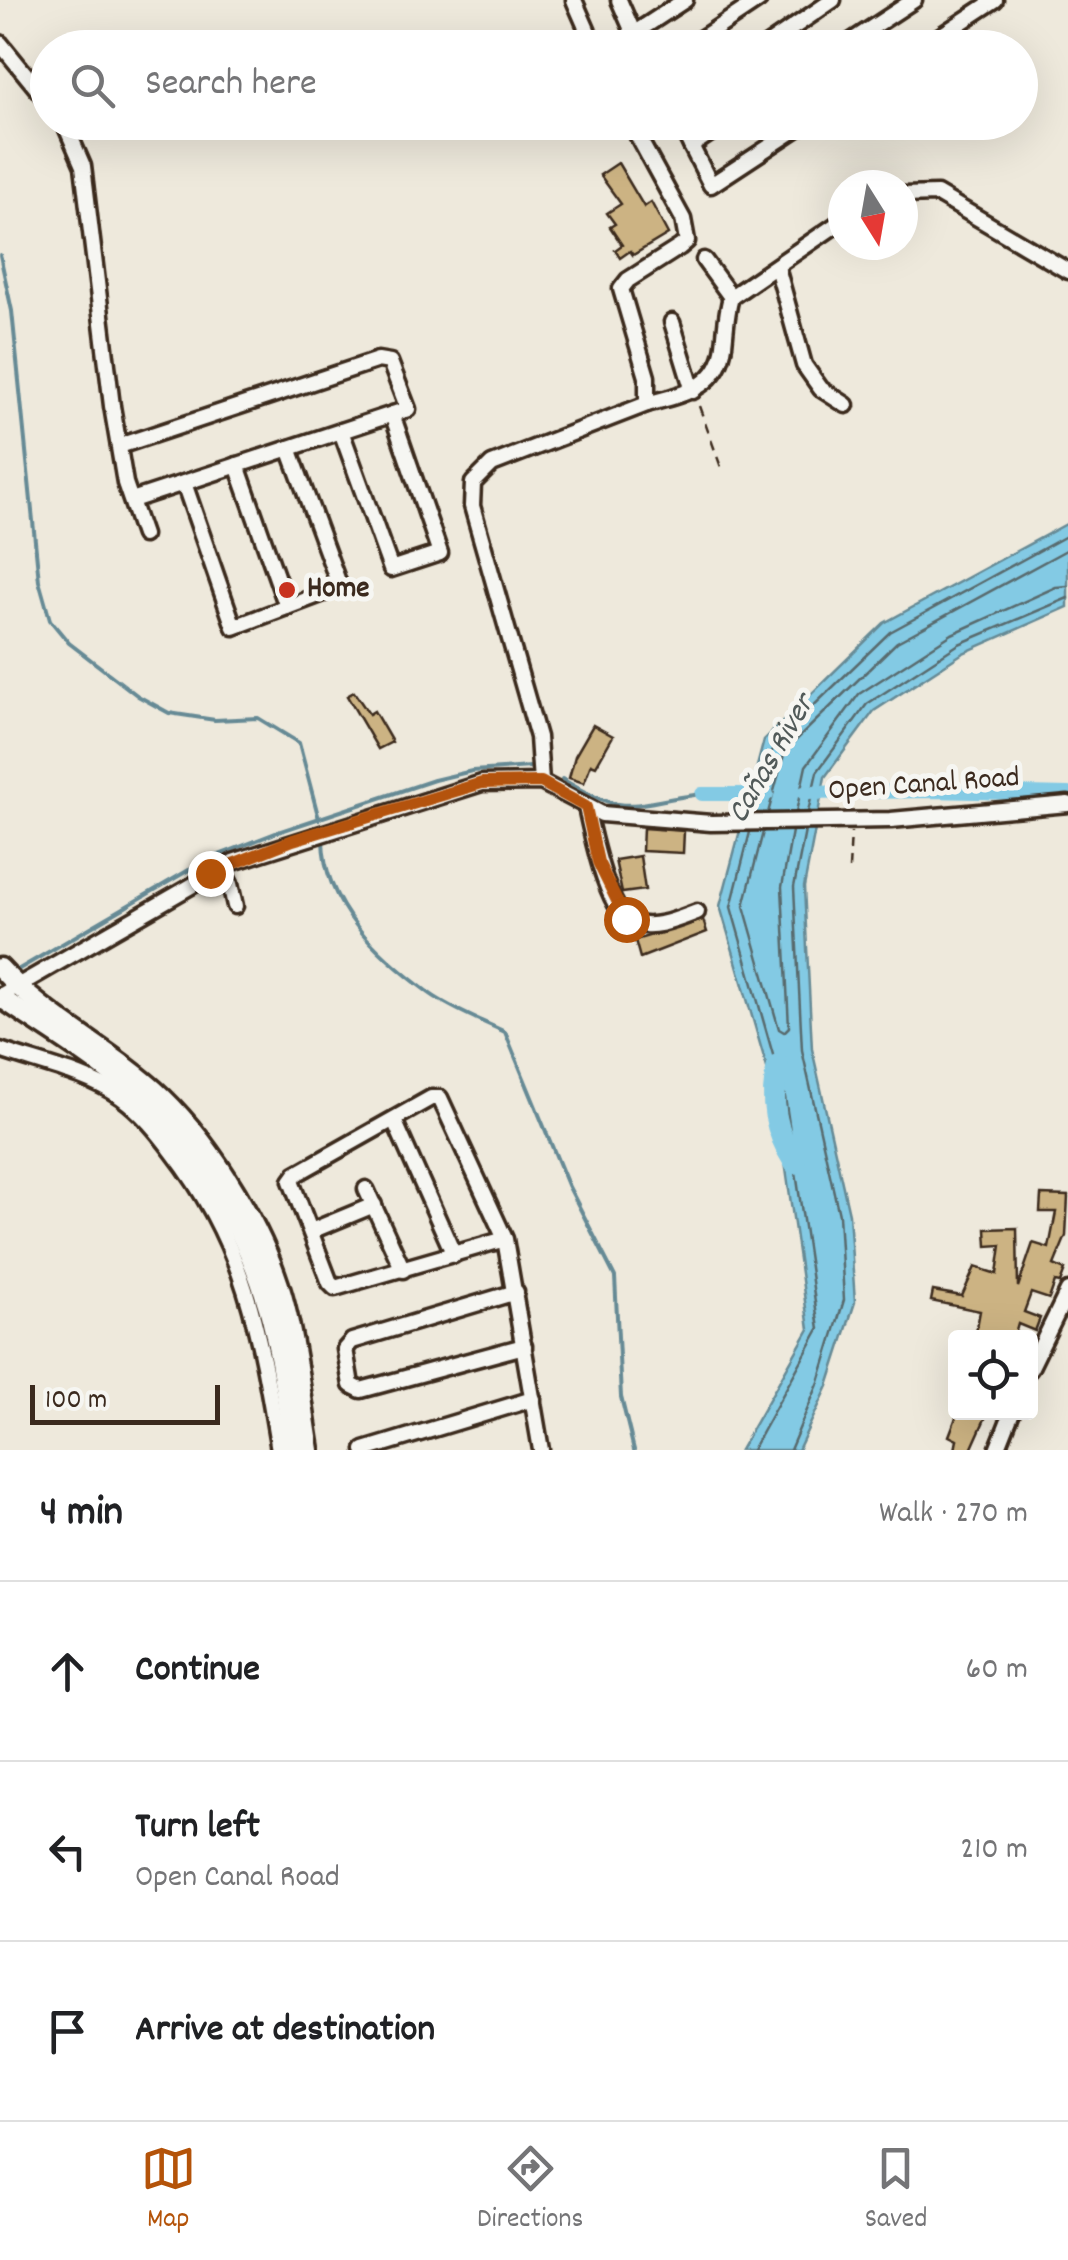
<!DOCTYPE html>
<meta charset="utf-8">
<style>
:root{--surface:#fff;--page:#f2f2f2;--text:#202124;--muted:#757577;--line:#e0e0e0;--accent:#b45309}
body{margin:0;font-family:Dekko,sans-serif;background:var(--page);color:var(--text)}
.controls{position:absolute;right:30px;bottom:30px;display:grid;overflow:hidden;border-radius:10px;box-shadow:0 10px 40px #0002}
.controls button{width:90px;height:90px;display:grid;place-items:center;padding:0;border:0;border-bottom:2px solid var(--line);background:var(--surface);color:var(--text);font:50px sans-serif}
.compass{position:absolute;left:828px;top:170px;width:90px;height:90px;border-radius:50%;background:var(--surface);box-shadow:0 10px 40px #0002;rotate:169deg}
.scale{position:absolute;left:30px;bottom:25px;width:190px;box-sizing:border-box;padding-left:10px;border:5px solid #3b2a1e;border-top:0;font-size:28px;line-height:35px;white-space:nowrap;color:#3b2a1e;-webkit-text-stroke:8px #f6f6f2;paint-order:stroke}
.stop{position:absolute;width:30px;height:30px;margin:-22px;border:8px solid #b45309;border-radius:50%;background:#fff}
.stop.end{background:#b45309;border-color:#fff;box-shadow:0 2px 10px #0008}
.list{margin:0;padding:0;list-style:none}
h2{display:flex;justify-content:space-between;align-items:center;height:130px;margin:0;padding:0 40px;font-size:42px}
h2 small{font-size:32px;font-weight:400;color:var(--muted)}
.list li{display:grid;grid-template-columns:65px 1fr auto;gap:30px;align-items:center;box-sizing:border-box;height:180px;padding:0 40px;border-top:2px solid var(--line)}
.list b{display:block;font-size:38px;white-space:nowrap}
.list p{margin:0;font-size:32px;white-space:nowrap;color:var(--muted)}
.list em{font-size:32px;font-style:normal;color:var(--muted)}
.icon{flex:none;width:55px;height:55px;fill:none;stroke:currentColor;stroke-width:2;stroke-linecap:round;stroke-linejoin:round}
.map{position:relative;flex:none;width:1068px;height:1450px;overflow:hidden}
.search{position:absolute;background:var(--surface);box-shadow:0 10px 40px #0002;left:30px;right:30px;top:30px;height:110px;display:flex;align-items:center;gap:25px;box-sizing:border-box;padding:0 35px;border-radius:55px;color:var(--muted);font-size:38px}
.sheet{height:670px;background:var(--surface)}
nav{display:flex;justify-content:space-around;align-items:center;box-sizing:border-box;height:140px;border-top:2px solid var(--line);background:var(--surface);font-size:28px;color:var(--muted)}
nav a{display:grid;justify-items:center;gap:5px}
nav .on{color:var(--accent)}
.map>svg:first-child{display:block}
</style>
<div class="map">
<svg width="1068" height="1450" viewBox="0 0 1068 1450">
<rect width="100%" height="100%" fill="#eee9dc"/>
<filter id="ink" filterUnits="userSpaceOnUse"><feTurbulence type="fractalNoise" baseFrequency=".01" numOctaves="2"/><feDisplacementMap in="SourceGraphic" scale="20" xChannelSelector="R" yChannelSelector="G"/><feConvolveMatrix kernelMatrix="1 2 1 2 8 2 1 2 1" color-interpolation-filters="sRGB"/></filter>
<g filter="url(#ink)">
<polygon fill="#83cae4" stroke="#668a95" stroke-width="2.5" points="1068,523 1068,607 963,653 874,711 825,777 804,887 812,1049 849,1214 855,1302 828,1386 798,1450 740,1450 809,1329 776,1099 720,906 764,740 884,623"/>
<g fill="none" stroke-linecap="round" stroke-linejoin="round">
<g stroke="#586a6d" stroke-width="2.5">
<polyline points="796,812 806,766 859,694 952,634 1056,587 1068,586"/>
<polyline points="808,812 817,772 867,704 959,644 1068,598"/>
<polyline points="755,813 774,744 890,632 1068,535"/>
<polyline points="768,813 785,751 897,642 1068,549"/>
<polyline points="750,832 731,907 785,1097 819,1329 752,1450"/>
<polyline points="763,832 744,906 779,1029 784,1032 789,1027 782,887 792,831"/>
<polyline points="790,1450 819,1382 844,1300 839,1215 802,1050 794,887 805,831"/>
</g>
<g stroke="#668a95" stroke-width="4">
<polyline points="0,255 12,311 39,581 50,620 69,643 138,696 169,713 215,720 258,718 299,743 319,819"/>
<path d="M562 779C629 820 631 802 702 794"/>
<path d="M323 840C324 906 379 956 429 993 451 1009 480 1020 505 1032L568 1185 615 1277 621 1397 634 1450"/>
<polyline points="14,972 206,860 278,832 434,780 472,771 531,767"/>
</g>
<g stroke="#83cae4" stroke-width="14">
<polyline points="804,793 931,791 1068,794"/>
<polyline points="702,794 767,794"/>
</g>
<path stroke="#83cae4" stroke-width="22" d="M778 1065C769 1102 775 1131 795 1163"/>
</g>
<g fill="#ccb383" stroke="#3b2a1e" stroke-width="2.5">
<polygon points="618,163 644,207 651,202 668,234 633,255 630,251 620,258 615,250 622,245 610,227 615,224 607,213 621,204 600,175"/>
<polygon points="354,692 369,714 374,711 392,742 378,749 347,696"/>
<polygon points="593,725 613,736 596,766 591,764 584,783 569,778 575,756"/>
<polygon points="643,828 684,831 683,853 642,851"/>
<polygon points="640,856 645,890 622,893 615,860"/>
<polygon points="703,920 707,932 640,958 635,940"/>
<polygon points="1041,1195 1068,1196 1066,1236 1054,1265 1065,1270 1060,1283 1055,1282 1049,1299 1031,1293 1024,1312 1040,1318 1035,1331 1018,1324 1014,1338 975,1338 980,1311 931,1301 933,1291 962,1296 975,1267 997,1274 1001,1245 987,1246 986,1229 1017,1228 1018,1287 1033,1243 1049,1248 1056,1212 1040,1212"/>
<polygon points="958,1412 988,1412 971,1450 955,1450 957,1440 949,1436"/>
</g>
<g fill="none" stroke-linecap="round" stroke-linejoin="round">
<g stroke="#3b2a1e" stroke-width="21">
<g id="minor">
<polyline points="574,0 595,48"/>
<polyline points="619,0 640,48"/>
<polyline points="633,34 685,0"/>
<polyline points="0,43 48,102"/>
<polyline points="687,48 759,0"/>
<polyline points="763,48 833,0"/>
<polyline points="841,48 914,0"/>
<polyline points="922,48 995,0"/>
<polyline points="64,122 83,166 112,406 125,483 143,535"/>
<polyline points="679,122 711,185 807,122"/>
<polyline points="691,146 727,122"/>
<polyline points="903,195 937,194 1068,271"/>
<polyline points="704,260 731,297"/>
<polyline points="777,267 804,365 821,389 846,405"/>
<polyline points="672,322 693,391"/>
<path d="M647 404C683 394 719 388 724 345 726 328 726 314 731 297L843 220"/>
<polyline points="341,431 391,569 440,553 392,414"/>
<polyline points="119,446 378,360 390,362 408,409 132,500"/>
<polyline points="237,465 287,607"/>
<polyline points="184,483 234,627 340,587 289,448"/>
<polyline points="541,782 538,737 472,506 473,483 492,464 647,404 647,377 621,289 628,280 680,247 687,241 683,219 630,122"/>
<path d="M586 807C592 833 607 914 634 923 654 930 678 919 697 912"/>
<polyline points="221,867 230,884 235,906"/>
<polyline points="0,996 233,862 482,783 541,782 602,814 711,823 891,820 1068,804"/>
<path d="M0 1050C40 1064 86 1073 121 1097 142 1112 158 1132 173 1152 246 1246 260 1336 279 1450"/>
<polyline points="394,1120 454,1255"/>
<polyline points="366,1189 403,1270"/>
<polyline points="311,1231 374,1205"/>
<polyline points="505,1239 335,1288 330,1283 291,1181 296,1174 431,1098 440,1098 505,1239 541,1450"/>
<polyline points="516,1292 352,1341 345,1349 351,1385 361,1390 524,1346"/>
<polyline points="1030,1369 1068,1291"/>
<polyline points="364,1450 533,1399"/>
<polyline points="997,1450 1012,1412"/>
</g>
</g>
<g stroke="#3b2a1e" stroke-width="25">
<g id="major">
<path d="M0 968C46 1019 111 1049 162 1097 214 1147 268 1236 285 1306 297 1353 302 1402 310 1450"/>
<path d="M0 997C37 1023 78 1047 113 1075 186 1133 243 1217 268 1307 281 1353 286 1403 294 1450"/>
</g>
</g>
<g stroke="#3b2a1e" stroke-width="2.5" stroke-dasharray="10 8" stroke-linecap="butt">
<polyline points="699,406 722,470"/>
<polyline points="849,869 851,832"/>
</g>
<use href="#minor" stroke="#f6f6f2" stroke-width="14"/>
<use href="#major" stroke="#f6f6f2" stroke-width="18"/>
</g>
</g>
<g fill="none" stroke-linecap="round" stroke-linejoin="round" filter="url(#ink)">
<polyline stroke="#b45309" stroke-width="12" points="210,873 293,840 482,783 541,782 586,807 598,862 626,919"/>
</g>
<circle fill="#c8321e" stroke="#f6f6f2" stroke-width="4" cx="287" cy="590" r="10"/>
<g text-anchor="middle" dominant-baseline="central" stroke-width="10" stroke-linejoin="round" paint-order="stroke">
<g font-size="30" font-weight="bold" fill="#3b2a1e" stroke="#f6f6f2" text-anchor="start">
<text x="307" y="590">Home</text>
</g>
<g font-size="30" fill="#3b2a1e" stroke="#f6f6f2">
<text transform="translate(924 786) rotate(-4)">Open Canal Road</text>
</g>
<g font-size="32" font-style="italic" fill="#515a59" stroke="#f6f6f2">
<text transform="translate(773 760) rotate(-60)">Cañas River</text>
</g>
</g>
</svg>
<div class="controls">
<button><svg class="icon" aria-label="locate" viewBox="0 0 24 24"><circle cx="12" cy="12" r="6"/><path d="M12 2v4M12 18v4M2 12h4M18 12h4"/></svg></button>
</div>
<svg class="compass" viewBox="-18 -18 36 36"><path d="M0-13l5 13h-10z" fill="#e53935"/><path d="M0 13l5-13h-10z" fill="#757577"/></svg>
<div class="scale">100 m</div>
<div class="stop" style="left:626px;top:919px"></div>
<div class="stop end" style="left:210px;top:873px"></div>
<div class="search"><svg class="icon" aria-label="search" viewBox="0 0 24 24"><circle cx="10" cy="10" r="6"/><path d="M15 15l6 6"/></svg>Search here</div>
</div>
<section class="sheet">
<h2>4 min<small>Walk · 270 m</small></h2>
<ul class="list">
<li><svg class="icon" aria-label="ahead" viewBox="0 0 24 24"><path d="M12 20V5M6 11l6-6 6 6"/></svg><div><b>Continue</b></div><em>60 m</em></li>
<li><svg class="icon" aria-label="left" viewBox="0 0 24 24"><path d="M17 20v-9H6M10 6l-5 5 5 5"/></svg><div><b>Turn left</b><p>Open Canal Road</p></div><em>210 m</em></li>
<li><svg class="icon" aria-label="arrive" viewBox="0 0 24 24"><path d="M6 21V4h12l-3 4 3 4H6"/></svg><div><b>Arrive at destination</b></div></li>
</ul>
</section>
<nav>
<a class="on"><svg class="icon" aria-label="map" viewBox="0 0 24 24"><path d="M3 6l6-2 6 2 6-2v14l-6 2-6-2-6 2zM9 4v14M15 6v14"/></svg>Map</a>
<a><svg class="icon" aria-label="directions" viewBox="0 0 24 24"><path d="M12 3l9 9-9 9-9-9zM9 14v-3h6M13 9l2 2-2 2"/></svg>Directions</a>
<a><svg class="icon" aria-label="saved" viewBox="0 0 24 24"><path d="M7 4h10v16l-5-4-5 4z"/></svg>Saved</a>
</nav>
